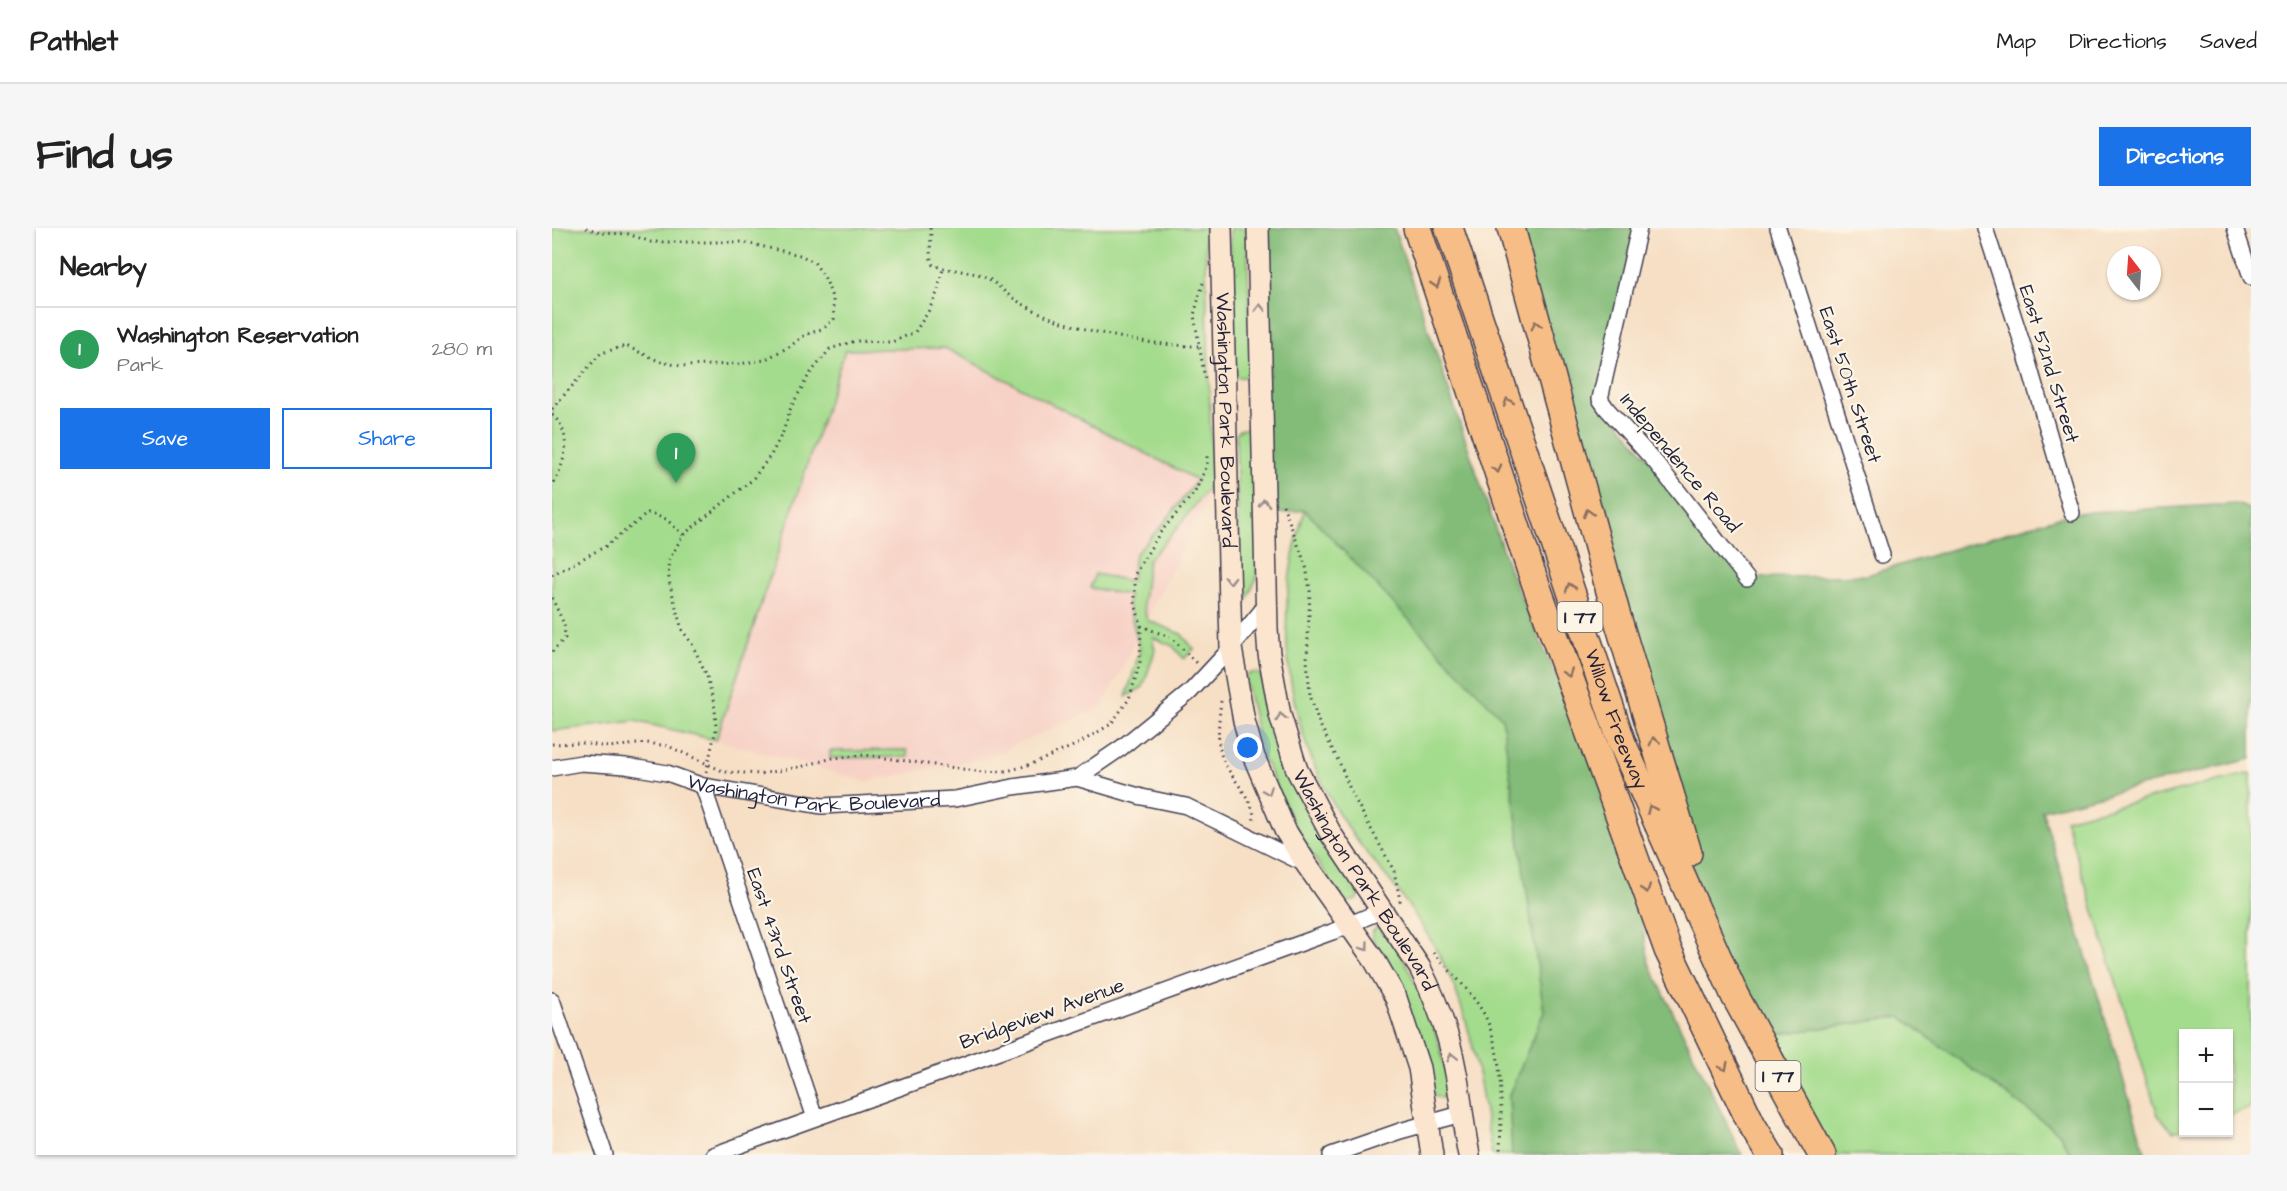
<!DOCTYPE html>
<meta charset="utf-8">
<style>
:root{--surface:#fff;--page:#f6f6f6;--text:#222;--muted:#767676;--line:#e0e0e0;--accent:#1a73e8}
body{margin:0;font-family:"Architects Daughter",sans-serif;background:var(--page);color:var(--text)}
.controls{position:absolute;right:18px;bottom:18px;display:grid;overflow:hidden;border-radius:0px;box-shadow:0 2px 4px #0004}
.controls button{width:54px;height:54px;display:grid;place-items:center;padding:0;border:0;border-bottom:2px solid var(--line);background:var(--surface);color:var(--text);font:30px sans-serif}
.compass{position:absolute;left:1555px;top:18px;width:54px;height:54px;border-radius:50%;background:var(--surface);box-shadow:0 2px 4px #0004;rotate:343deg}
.you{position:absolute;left:696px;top:520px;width:21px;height:21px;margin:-15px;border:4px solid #fff;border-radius:50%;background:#1a73e8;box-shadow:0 0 0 9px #1a73e833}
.badge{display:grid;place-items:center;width:39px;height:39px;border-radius:50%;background:var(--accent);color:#fff;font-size:20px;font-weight:700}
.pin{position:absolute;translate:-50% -50px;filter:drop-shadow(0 2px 3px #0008)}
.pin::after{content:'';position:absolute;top:32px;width:21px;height:18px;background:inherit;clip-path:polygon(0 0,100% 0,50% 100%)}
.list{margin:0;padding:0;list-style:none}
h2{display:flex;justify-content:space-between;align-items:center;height:78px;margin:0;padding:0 24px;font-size:26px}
h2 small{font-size:20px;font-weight:400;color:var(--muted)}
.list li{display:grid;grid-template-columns:39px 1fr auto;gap:18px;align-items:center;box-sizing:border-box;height:84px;padding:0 24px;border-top:2px solid var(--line)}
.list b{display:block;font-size:22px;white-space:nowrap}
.list p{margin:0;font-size:20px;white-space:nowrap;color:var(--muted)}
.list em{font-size:20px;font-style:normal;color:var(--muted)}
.actions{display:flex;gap:12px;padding:18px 24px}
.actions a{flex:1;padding:14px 0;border:2px solid var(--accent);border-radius:0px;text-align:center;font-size:21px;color:var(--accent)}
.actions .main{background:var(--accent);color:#fff}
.map{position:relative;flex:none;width:1699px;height:927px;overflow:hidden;border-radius:0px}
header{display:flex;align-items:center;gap:36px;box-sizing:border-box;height:84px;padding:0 30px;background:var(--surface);border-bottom:2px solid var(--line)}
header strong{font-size:28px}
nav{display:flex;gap:33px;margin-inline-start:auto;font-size:21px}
.intro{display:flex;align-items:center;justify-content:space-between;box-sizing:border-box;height:144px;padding:0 36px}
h1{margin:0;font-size:42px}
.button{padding:15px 27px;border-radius:0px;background:var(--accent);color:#fff;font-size:21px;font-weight:700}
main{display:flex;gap:36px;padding:0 36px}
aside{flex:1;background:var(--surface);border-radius:0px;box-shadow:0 2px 4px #0004}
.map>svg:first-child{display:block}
</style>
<header>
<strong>Pathlet</strong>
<nav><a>Map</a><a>Directions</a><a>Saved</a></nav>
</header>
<div class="intro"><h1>Find us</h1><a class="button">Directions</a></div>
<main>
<aside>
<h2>Nearby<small></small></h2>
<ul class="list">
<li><span class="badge" style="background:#2e9e5b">1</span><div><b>Washington Reservation</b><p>Park</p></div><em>280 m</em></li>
</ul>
<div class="actions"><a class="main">Save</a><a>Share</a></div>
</aside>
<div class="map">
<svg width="1699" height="927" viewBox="0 0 1699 927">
<rect width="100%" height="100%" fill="#fcf5e5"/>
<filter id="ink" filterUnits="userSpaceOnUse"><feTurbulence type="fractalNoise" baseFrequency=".0167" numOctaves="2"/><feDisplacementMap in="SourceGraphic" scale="12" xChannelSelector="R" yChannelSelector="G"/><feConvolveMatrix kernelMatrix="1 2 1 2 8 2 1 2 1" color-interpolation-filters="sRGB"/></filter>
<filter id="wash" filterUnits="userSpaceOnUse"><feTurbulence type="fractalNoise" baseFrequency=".008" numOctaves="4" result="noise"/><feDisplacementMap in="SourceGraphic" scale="24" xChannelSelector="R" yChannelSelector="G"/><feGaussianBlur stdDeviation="1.35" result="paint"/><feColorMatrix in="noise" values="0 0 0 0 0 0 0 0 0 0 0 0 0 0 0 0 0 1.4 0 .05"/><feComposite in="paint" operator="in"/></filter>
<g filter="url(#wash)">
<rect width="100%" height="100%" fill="#f6dfc5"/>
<polygon fill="#f7d1c6" points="393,120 661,261 550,479 430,531 313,553 164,512 293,122"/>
<g fill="#a4dc8d" stroke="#637f64" stroke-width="1.5">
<polygon points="0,0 653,0 660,260 657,259 622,304 596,332 591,375 595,392 629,406 642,421 632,431 621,418 600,409 603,422 591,459 574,469 588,422 576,376 577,367 538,360 543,346 579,353 583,326 612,295 645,252 393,120 293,122 164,512 83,493 0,503"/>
<polygon points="678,0 695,0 699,149 683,149"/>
<polygon points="696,200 703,209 705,349 693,376 688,374 684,206 687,202"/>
<path d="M753 282 950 489 992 784 957 867 960 927H940C929 862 922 798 893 738 878 708 859 680 839 654 824 636 809 619 796 600 733 506 718 389 753 282Z"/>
<polygon points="700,445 705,445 710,449 723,507 740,552 807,667 804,672 797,674 792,673 748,609 711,530 693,452 695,447"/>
<polygon points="355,522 356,529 278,530 278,523"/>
<polygon points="1699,545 1699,879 1677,887 1676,806 1632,806 1631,901 1621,904 1606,887 1513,591"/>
<path d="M829 699 836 703C867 758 887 798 897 862L890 870 880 866 843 751 820 710V704L824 700Z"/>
<polygon points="1349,789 1507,905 1519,927 1270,927 1205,809"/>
</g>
<g fill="#83bc78" stroke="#526f5a" stroke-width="1.5">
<polygon points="706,0 842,0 959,347 1074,606 1097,735 1190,927 960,927 957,867 992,784 950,490 753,282 713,287"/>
<polygon points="959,0 1087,0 1048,171 1195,350 1315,347 1520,285 1685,276 1699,282 1699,531 1490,582 1594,927 1519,927 1507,905 1349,789 1205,809 1183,768 1126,596"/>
</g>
</g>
<g filter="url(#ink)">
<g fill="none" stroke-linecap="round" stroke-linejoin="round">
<g stroke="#423e50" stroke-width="18">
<g id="street">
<polyline points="1087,0 1048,171 1055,181 1104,235 1195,351"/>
<polyline points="1226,0 1330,327"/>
<polyline points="1433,0 1474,127 1520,285"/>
<polyline points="1683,0 1699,49"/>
<path id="s1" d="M0 540 29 535 74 538 115 545 151 558 270 578 403 571 461 559 525 550 590 569 634 578 755 637"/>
<polyline points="525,550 569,520 638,464 679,420 715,376"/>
<polyline points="151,558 263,890"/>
<polyline points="0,772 53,927"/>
<polyline points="161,927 780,704 831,682"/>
<polyline points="779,927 848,903 909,886"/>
</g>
</g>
<g stroke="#423e50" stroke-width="24">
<g id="secondary">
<path id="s2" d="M669 0 679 420 692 493 702 529 733 602 755 637 823 733 844 770 867 840 880 927"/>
<path id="s3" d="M706 0 715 401 717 426 728 487 745 542 779 606 868 740C884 772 897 805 903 840 909 869 911 898 917 927"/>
</g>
</g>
<g stroke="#423e50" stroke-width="30">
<g id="highway">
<polyline points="865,0 978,340 1116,722 1200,897 1218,927"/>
<path id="s4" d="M897 0 1070 515 1183 768 1270 927"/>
<polyline points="959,0 1064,385 1136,625"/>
</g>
</g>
<g stroke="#423e50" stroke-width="3" stroke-dasharray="1.5 4.5" stroke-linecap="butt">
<path d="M378 0C381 13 375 24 381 37 397 43 414 42 431 48 442 52 450 63 461 70 471 77 486 84 497 89 541 106 601 118 647 118"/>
<polyline points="651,55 642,87 653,151"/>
<polyline points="0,181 49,125 74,118 109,134 129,138 187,136 212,132 237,119 253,107 272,100 282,91 281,72 274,52 262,34 248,27 190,14 99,14 76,6 52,5 34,0"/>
<path d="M0 187C22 205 13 236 0 258"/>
<polyline points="731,277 754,338 758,363 755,432 758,467 767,495 789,538 799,564 842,643 849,677"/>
<polyline points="0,347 54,318 96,285 114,291 131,307"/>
<polyline points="0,370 12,396 13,410 0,424"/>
<polyline points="589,398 620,410 646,437"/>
<path d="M669 473C667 492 664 511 670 529 676 548 707 576 701 594"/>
<polyline points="0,516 29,515 57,519 95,515 116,518 173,544 209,546 248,539 281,530 313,527 431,544 455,543 480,536 526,516 559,496 577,471 588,435 589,398 583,375 583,346 607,306 643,264 655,237 655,224"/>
<polyline points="154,544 164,501 163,480 155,448 140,416 130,402 117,353 116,334 131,307 200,252 219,227 231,204 239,179 257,147 278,121 303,113 340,114 363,104 376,84 385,65 391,41"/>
<path d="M881 725C898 743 923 767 934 790 953 833 949 881 948 927"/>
</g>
<use href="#street" stroke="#fff" stroke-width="15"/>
<use href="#secondary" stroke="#fbe5cf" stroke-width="21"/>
<use href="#highway" stroke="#f6be86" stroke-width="27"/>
</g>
<defs><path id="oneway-chevron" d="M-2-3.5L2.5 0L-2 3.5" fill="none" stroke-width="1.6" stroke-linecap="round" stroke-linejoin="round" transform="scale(1.5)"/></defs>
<g stroke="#8c7060">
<use href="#oneway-chevron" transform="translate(884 56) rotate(72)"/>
<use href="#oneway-chevron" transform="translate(984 97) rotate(-106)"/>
<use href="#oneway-chevron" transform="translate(956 174) rotate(-109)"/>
<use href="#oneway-chevron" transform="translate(945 241) rotate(72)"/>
<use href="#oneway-chevron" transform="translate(1036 285) rotate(-106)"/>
<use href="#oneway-chevron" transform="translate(1018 359) rotate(-109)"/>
<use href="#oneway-chevron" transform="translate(1016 445) rotate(70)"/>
<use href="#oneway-chevron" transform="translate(1102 513) rotate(-106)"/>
<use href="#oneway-chevron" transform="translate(1099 581) rotate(-114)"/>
<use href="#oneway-chevron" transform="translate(1094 661) rotate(70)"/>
<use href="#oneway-chevron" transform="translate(1172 839) rotate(64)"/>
</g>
<g stroke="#998d8c">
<use href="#oneway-chevron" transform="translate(708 80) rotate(-91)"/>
<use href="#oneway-chevron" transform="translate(712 275) rotate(-91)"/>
<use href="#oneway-chevron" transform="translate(678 352) rotate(89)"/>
<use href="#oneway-chevron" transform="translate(729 489) rotate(-102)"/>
<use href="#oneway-chevron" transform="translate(716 563) rotate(67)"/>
<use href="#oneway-chevron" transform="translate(813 719) rotate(54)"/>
<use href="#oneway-chevron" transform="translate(900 829) rotate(-104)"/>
</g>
</g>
<g text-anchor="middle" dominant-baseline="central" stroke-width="4.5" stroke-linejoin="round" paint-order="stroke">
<g fill="#fcf5e5" stroke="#63616e" stroke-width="1.5">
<rect x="1005.5" y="374" width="45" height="30" rx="4.5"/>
<rect x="1203.5" y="833" width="45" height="30" rx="4.5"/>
</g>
<g font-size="18" font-weight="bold" fill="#22223b">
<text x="1028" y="389">I 77</text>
<text x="1226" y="848">I 77</text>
</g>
<g font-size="20" fill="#22223b" stroke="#fcf5e5">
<text transform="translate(1497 136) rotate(73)">East 52nd Street</text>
<text transform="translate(1298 157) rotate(72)">East 50th Street</text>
<text stroke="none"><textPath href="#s2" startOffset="192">Washington Park Boulevard</textPath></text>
<text transform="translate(1128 235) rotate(50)">Independence Road</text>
<text stroke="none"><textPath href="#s4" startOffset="519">Willow Freeway</textPath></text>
<text stroke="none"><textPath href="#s1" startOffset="266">Washington Park Boulevard</textPath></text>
<text stroke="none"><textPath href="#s3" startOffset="675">Washington Park Boulevard</textPath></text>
<text transform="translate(227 718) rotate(71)">East 43rd Street</text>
<text transform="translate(490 786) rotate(-20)">Bridgeview Avenue</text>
</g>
</g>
</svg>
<div class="controls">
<button>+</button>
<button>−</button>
</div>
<svg class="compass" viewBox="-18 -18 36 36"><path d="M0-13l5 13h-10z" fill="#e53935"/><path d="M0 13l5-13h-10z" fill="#767676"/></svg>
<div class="you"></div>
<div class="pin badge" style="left:124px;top:255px;background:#2e9e5b">1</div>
</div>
</main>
